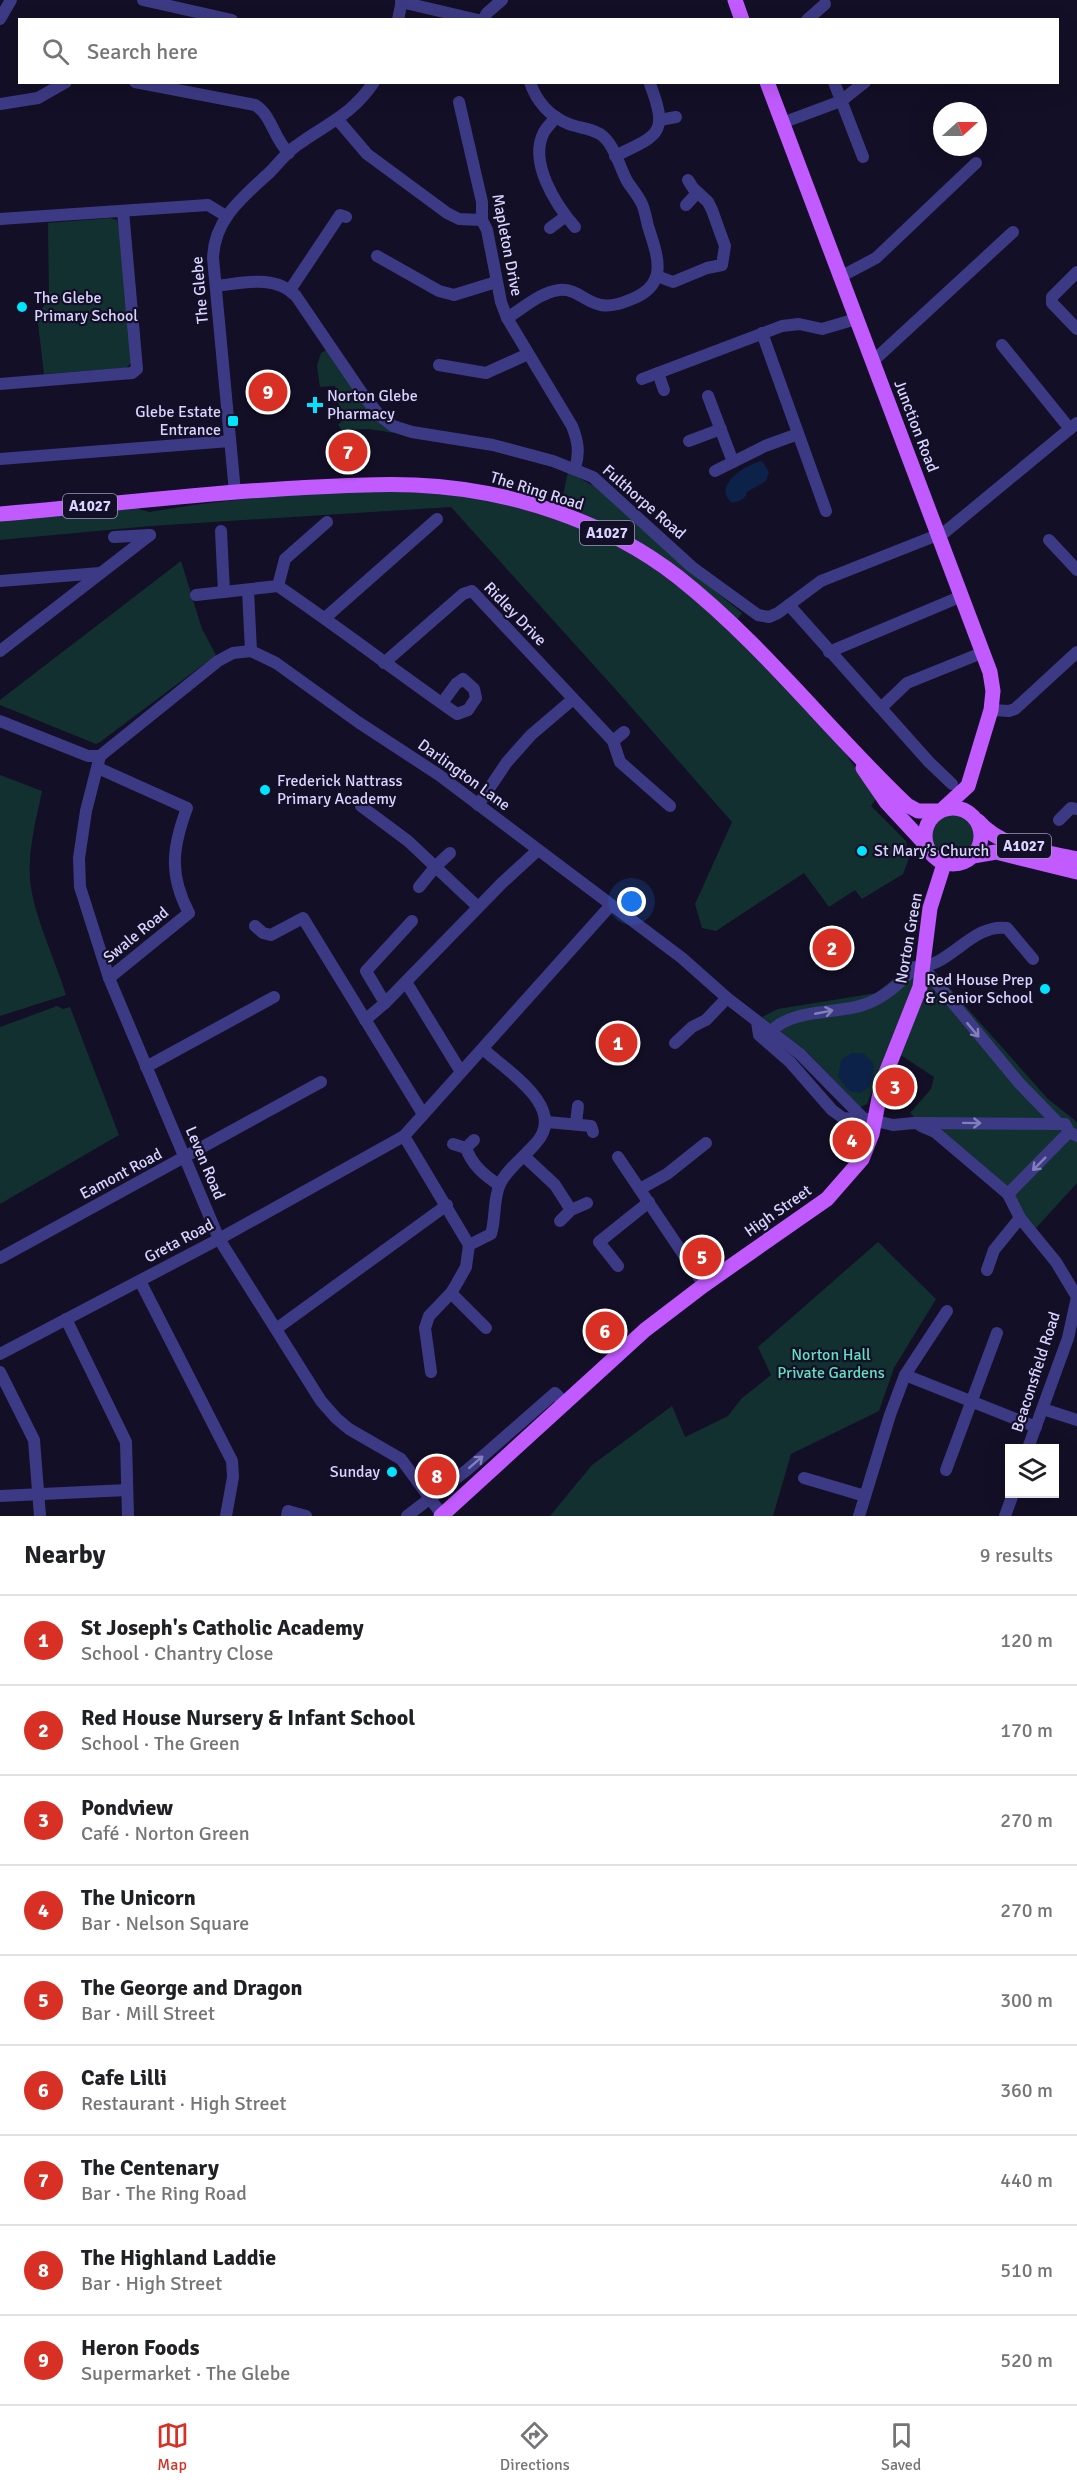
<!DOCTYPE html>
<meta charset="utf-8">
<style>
:root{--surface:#fff;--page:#f6f6f6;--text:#202124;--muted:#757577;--line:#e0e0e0;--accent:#d93025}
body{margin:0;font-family:Signika,sans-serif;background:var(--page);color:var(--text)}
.controls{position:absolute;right:18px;bottom:18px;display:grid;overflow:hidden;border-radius:0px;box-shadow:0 6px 24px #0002}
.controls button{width:54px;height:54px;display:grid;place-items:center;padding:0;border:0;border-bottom:2px solid var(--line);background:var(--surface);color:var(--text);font:30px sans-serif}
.compass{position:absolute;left:933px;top:102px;width:54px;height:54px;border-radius:50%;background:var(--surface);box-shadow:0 6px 24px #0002;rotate:69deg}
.you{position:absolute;left:632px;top:902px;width:21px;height:21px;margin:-15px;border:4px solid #fff;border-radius:50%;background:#1a73e8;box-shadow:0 0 0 9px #1a73e833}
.badge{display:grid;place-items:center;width:39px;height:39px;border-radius:50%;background:var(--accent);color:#fff;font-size:20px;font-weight:700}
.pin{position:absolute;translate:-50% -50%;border:3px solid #fff;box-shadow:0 2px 6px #0006}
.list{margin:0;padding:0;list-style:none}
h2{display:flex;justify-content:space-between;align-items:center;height:78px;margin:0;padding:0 24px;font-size:26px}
h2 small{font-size:20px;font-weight:400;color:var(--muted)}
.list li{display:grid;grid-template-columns:39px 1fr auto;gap:18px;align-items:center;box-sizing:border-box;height:90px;padding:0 24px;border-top:2px solid var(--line)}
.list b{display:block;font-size:22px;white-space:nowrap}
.list p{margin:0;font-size:20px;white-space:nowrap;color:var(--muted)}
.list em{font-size:20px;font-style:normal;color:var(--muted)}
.icon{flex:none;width:33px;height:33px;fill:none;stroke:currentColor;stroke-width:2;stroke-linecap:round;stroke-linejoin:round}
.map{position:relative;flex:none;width:1077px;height:1516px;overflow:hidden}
.search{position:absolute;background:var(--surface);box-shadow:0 6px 24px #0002;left:18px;right:18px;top:18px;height:66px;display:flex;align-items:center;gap:15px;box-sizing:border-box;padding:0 21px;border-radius:0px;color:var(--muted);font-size:22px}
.sheet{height:888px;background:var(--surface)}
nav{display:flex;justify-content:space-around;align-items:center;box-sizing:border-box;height:84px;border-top:2px solid var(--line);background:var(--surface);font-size:16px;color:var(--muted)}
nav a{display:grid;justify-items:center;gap:3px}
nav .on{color:var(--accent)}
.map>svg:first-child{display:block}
</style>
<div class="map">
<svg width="1077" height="1516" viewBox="0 0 1077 1516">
<rect width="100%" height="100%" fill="#130f26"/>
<g fill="#12302f">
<polygon points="110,218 117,220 119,229 132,362 126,368 44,374 37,315 49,299 48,223"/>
<polygon points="326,350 373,415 394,433 369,429 342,430 338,425 342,421 335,386 320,387 317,366 321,353"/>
<path d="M568 472 592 485 594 483 687 568 742 613 737 620C686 568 627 532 561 504Z"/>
<polygon points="399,489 496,500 559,519 631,551 697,601 754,655 840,745 876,799 871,806 906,841 909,858 903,874 862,899 855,890 829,907 804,873 716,931 702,928 695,904 732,822 617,691 451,507 151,526 0,540 0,517 133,507 149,512 193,505 297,493"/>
<polygon points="181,561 202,629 216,655 100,742 96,744 0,705 0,700"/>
<path d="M0 775 42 791C36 820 28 849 30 879 32 911 56 962 66 995L0 1016Z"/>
<circle cx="953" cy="836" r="22"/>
<polygon points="908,967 936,973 1048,1099 1077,1122 1077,1183 1036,1228 910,1113 931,1089 934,1077 890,1048 867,1104 860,1107 807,1052 762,1017 778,1009 876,993"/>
<polygon points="57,1006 63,1009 70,1007 119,1135 0,1204 0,1027"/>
<polygon points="878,1242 936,1299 894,1368 879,1411 791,1454 773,1516 550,1516 592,1465 672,1406 685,1437 728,1416 741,1399 771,1375 758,1347"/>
</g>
<g fill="#0c2248">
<path d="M762 461 769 472 766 481 747 492C745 500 740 501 732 503 711 486 746 464 762 461Z"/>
<path d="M851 1053H863L873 1063C875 1076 872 1089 859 1093L849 1091 838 1077 841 1060Z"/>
</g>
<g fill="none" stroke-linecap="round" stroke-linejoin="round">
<g stroke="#3d3a85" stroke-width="12">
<polyline points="143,0 232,20"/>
<polyline points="401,2 478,20"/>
<polyline points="0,19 11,0"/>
<polyline points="398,20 402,0"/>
<polyline points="483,20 487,13 502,0"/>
<polyline points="807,20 825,4"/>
<path d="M135 82 255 105C272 115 274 140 289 153"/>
<polyline points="834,82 863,157"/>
<path d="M459 102 482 202V220L487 230 501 302 507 318 572 426C578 441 580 453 575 468"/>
<polyline points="0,104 38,98 66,82"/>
<path d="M556 117C552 122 547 127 544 132 528 162 556 205 575 227"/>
<polyline points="338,120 367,154 447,213 459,219 482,220"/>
<polyline points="660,120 676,117"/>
<polyline points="782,123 841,101 865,82"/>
<path d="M615 156C659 135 669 134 650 84"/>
<polyline points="686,205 697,193"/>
<polyline points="0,219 208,205 226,216"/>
<polyline points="550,228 566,216"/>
<polyline points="377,256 439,291 454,295 496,282"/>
<polyline points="1077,272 1052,297 1052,303 1077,329"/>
<polyline points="657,276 673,282 707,268 722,265 725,246 712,210 708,202 693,188 688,180"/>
<polyline points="840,277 876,258 976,163"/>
<path d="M216 286C243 283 275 274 296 296L364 396 380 416 393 426 412 432 493 445 553 461 593 477 692 567 758 615 769 617 778 613 821 581 945 532 1077 423"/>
<polyline points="290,290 340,215 346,217"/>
<path d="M507 318C522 309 541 292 559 290 576 288 585 302 601 305 612 307 622 303 632 299 670 284 657 255 648 226 646 218 645 211 642 204 638 195 632 189 627 181 619 166 614 143 600 134 590 128 579 128 569 124 550 117 536 101 530 82"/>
<polyline points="762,333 826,511"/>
<polyline points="1002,345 1070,429"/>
<polyline points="872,362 1013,232"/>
<polyline points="439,365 486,373 528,354"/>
<polyline points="658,373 664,390"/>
<polyline points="642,379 782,326 799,324 822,329 856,319"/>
<polyline points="0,384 132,373 137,369 123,211"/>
<polyline points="708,396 733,462"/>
<polyline points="689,441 721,429"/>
<polyline points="0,459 230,441"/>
<polyline points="715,471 765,446 798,434"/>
<path d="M235 492 213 258C214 219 243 197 270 172 278 164 286 153 296 146 327 123 350 117 374 82"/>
<polyline points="221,531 224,592"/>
<polyline points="114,537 150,535"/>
<polyline points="1049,540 1077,570"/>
<polyline points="0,581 100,573"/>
<polyline points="278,586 285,559 327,522"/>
<polyline points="248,590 251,651"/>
<path d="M196 595 278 586C338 627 397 672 457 714L468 710 476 698 474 689 463 679 456 684 442 703"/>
<polyline points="789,605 929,762 952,784"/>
<polyline points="325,618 437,519"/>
<polyline points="0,651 150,535"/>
<polyline points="829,652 962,596"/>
<polyline points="384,663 463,594 472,591 613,741"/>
<polyline points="881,708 907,683 984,652"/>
<polyline points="991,710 1009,711 1015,709 1077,652"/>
<polyline points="0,721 88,756 100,756 218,661 233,653 251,651 276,663 358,722 439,775 682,958 727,998 800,1054 863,1118 893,1125 914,1123 1059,1124"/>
<polyline points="624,732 613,741 620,762 670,806"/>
<polyline points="100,756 86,811 79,858 80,887 109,978 219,1239 321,1401 336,1418 349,1429 401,1459 443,1516"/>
<path d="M98 768 187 808C172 848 169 875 189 913L109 978"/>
<polyline points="478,805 507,762 531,735 572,700"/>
<polyline points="361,806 408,841 478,907"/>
<polyline points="1059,820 1071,808 1077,809"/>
<polyline points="419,887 436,866 450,853"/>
<polyline points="255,926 263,933 271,935 303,918 423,1114"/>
<polyline points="924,968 1020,1084 1059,1124 1065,1124 1069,1132 1077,1136"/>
<polyline points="406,982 461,1072"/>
<polyline points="385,1003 366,971 412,921"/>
<polyline points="365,1020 385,1003 502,883 538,850"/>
<polyline points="757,1022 759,1035 790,1062 832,1110 843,1118 853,1119"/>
<path d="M771 1032C789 1009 837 1014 863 1005 885 998 900 983 915 967 949 969 971 923 1007 928L1033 959"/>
<polyline points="675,1043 692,1027 706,1020 727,998"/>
<polyline points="146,1067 274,997"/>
<polyline points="547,1122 591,1126 593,1132"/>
<polyline points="576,1123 578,1106"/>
<polyline points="921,1126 935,1132 1008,1194 1020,1218 1056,1262 1077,1297 1068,1338 1028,1448"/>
<polyline points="404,1136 469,1245 466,1267 457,1283 451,1293 429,1316 425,1328 431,1372"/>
<polyline points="453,1144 466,1148 474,1140"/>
<path d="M466 1148C472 1165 484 1175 499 1185"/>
<polyline points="524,1156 555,1185 571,1210"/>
<polyline points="618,1157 704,1285"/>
<polyline points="640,1189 667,1174 706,1143"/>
<polyline points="1008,1194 1069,1132"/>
<polyline points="560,1221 571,1210 587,1203"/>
<path d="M469 1245 491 1234C496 1218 493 1199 500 1184 507 1169 525 1156 536 1143 568 1108 507 1071 483 1049"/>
<polyline points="0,1258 321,1082"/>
<polyline points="618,1266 599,1242 649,1202"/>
<polyline points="987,1270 994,1250 1020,1218"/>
<polyline points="140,1281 232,1461 233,1477 226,1516"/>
<polyline points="451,1293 486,1328"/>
<polyline points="66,1319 126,1442 128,1516"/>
<polyline points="276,1329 447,1205"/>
<polyline points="0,1354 219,1239 404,1136 611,905"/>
<polyline points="0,1372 34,1440 40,1516"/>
<polyline points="905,1375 1036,1427"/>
<polyline points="1043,1409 1077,1420"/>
<polyline points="946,1470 997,1333"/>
<polyline points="804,1478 865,1496"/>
<polyline points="0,1496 127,1490"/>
<polyline points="287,1516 288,1511 306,1516"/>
<polyline points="407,1516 467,1470 555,1393 566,1404"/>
<polyline points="859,1516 890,1415 905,1375 947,1311"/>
<polyline points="1005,1516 1013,1494"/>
</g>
<g stroke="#c25bff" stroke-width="15">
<polyline points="735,0 742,20"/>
<polyline points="767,82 990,672 993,691 991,710 968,786 944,808"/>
<path d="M0 514C99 506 198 493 297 488 336 486 376 483 415 485 508 489 605 520 678 577 763 644 829 731 907 805L918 811H938"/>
<polyline points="863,768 887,803 925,844"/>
<circle cx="953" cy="836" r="28"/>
<path d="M978 821C1002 849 1043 851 1077 859"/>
<polyline points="973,856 996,852 1077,872"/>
<polyline points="441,1516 645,1330 704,1285 827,1199 862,1159 872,1134 882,1083 920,987 930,908 944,864"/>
</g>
</g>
<defs><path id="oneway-shaft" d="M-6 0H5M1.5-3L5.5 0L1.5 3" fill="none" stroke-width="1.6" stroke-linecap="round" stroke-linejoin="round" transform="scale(1.5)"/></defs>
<g stroke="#837fbc">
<use href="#oneway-shaft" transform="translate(824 1012) rotate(-11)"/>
<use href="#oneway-shaft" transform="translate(973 1030) rotate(50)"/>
<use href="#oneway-shaft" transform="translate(972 1123) rotate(1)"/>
<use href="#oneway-shaft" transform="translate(1039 1164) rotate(135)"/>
<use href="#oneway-shaft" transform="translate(476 1462) rotate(-41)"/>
</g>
<g fill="#00e5ff" stroke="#130f26" stroke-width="2">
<circle cx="22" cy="307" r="6"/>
<path d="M312 396h6v6h6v6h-6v6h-6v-6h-6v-6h6z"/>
<rect x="227" y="415" width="12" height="12" rx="3"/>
<circle cx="265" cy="790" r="6"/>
<circle cx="862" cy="851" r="6"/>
<circle cx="1045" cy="989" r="6"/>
<circle cx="392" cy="1472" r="6"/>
</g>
<g text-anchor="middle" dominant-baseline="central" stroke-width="4.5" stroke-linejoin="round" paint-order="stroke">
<g fill="#130f26" stroke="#9e99be" stroke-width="1.5">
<rect x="63" y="494" width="54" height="24" rx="4.5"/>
<rect x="580" y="521" width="54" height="24" rx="4.5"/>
<rect x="997" y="834" width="54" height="24" rx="4.5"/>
</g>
<g font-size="15" font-weight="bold" fill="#d9d4ff">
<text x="90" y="506">A1027</text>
<text x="607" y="533">A1027</text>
<text x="1024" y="846">A1027</text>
</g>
<g font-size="16" fill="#d9d4ff" stroke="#130f26">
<text transform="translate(507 245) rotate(79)">Mapleton Drive</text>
<text transform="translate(200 290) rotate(-95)">The Glebe</text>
<text transform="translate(916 426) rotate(69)">Junction Road</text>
<text transform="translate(537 491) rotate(17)">The Ring Road</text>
<text transform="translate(644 502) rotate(41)">Fulthorpe Road</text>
<text transform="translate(515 614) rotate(46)">Ridley Drive</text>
<text transform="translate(464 775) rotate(36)">Darlington Lane</text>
<text transform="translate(136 935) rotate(-39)">Swale Road</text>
<text transform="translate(909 938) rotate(-80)">Norton Green</text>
<text transform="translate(205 1163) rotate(67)">Leven Road</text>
<text transform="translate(121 1174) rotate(-28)">Eamont Road</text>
<text transform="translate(778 1211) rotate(-35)">High Street</text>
<text transform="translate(179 1241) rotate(-28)">Greta Road</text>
<text transform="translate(1036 1372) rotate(-72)">Beaconsfield Road</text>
</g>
<g font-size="16" fill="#d9d4ff" stroke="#130f26" text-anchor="start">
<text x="34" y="298">The Glebe<tspan x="34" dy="18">Primary School</tspan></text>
<text x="327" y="396">Norton Glebe<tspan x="327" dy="18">Pharmacy</tspan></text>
<text x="221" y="412" text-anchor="end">Glebe Estate<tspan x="221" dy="18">Entrance</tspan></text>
<text x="277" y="781">Frederick Nattrass<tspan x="277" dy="18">Primary Academy</tspan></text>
<text x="874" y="851">St Mary’s Church</text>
<text x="1033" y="980" text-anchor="end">Red House Prep<tspan x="1033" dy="18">&amp; Senior School</tspan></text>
<text x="380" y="1472" text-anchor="end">Sunday</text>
</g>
<g font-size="16" fill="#5fe0c0" stroke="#130f26">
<text x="831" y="1355">Norton Hall<tspan x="831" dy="18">Private Gardens</tspan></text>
</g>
</g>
</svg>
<div class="controls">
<button><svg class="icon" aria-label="layers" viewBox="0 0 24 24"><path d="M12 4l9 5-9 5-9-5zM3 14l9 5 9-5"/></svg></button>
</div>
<svg class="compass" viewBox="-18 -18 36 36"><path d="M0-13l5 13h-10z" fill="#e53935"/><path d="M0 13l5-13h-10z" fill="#757577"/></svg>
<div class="you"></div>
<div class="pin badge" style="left:618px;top:1043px">1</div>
<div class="pin badge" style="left:832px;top:948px">2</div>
<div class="pin badge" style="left:895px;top:1087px">3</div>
<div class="pin badge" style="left:852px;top:1140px">4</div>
<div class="pin badge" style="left:702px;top:1257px">5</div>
<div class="pin badge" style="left:605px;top:1331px">6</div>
<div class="pin badge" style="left:348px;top:452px">7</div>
<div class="pin badge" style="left:437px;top:1476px">8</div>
<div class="pin badge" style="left:268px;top:392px">9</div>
<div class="search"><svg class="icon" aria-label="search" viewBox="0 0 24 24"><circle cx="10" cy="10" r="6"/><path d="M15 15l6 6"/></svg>Search here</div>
</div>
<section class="sheet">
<h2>Nearby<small>9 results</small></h2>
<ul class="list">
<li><span class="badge">1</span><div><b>St Joseph's Catholic Academy</b><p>School · Chantry Close</p></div><em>120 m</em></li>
<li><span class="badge">2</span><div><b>Red House Nursery &amp; Infant School</b><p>School · The Green</p></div><em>170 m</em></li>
<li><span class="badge">3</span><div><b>Pondview</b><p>Café · Norton Green</p></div><em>270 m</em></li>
<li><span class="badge">4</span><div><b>The Unicorn</b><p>Bar · Nelson Square</p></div><em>270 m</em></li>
<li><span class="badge">5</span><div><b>The George and Dragon</b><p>Bar · Mill Street</p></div><em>300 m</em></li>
<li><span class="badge">6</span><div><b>Cafe Lilli</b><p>Restaurant · High Street</p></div><em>360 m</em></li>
<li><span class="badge">7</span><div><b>The Centenary</b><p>Bar · The Ring Road</p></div><em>440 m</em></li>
<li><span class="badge">8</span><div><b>The Highland Laddie</b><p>Bar · High Street</p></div><em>510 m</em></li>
<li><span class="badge">9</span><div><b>Heron Foods</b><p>Supermarket · The Glebe</p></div><em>520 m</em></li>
</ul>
</section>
<nav>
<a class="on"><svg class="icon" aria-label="map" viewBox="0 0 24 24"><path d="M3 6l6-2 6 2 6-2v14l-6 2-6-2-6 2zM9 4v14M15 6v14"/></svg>Map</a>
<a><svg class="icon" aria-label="directions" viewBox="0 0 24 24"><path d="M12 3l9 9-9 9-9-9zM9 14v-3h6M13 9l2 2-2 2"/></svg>Directions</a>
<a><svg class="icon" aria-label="saved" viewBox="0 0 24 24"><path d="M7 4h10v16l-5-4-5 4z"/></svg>Saved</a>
</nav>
